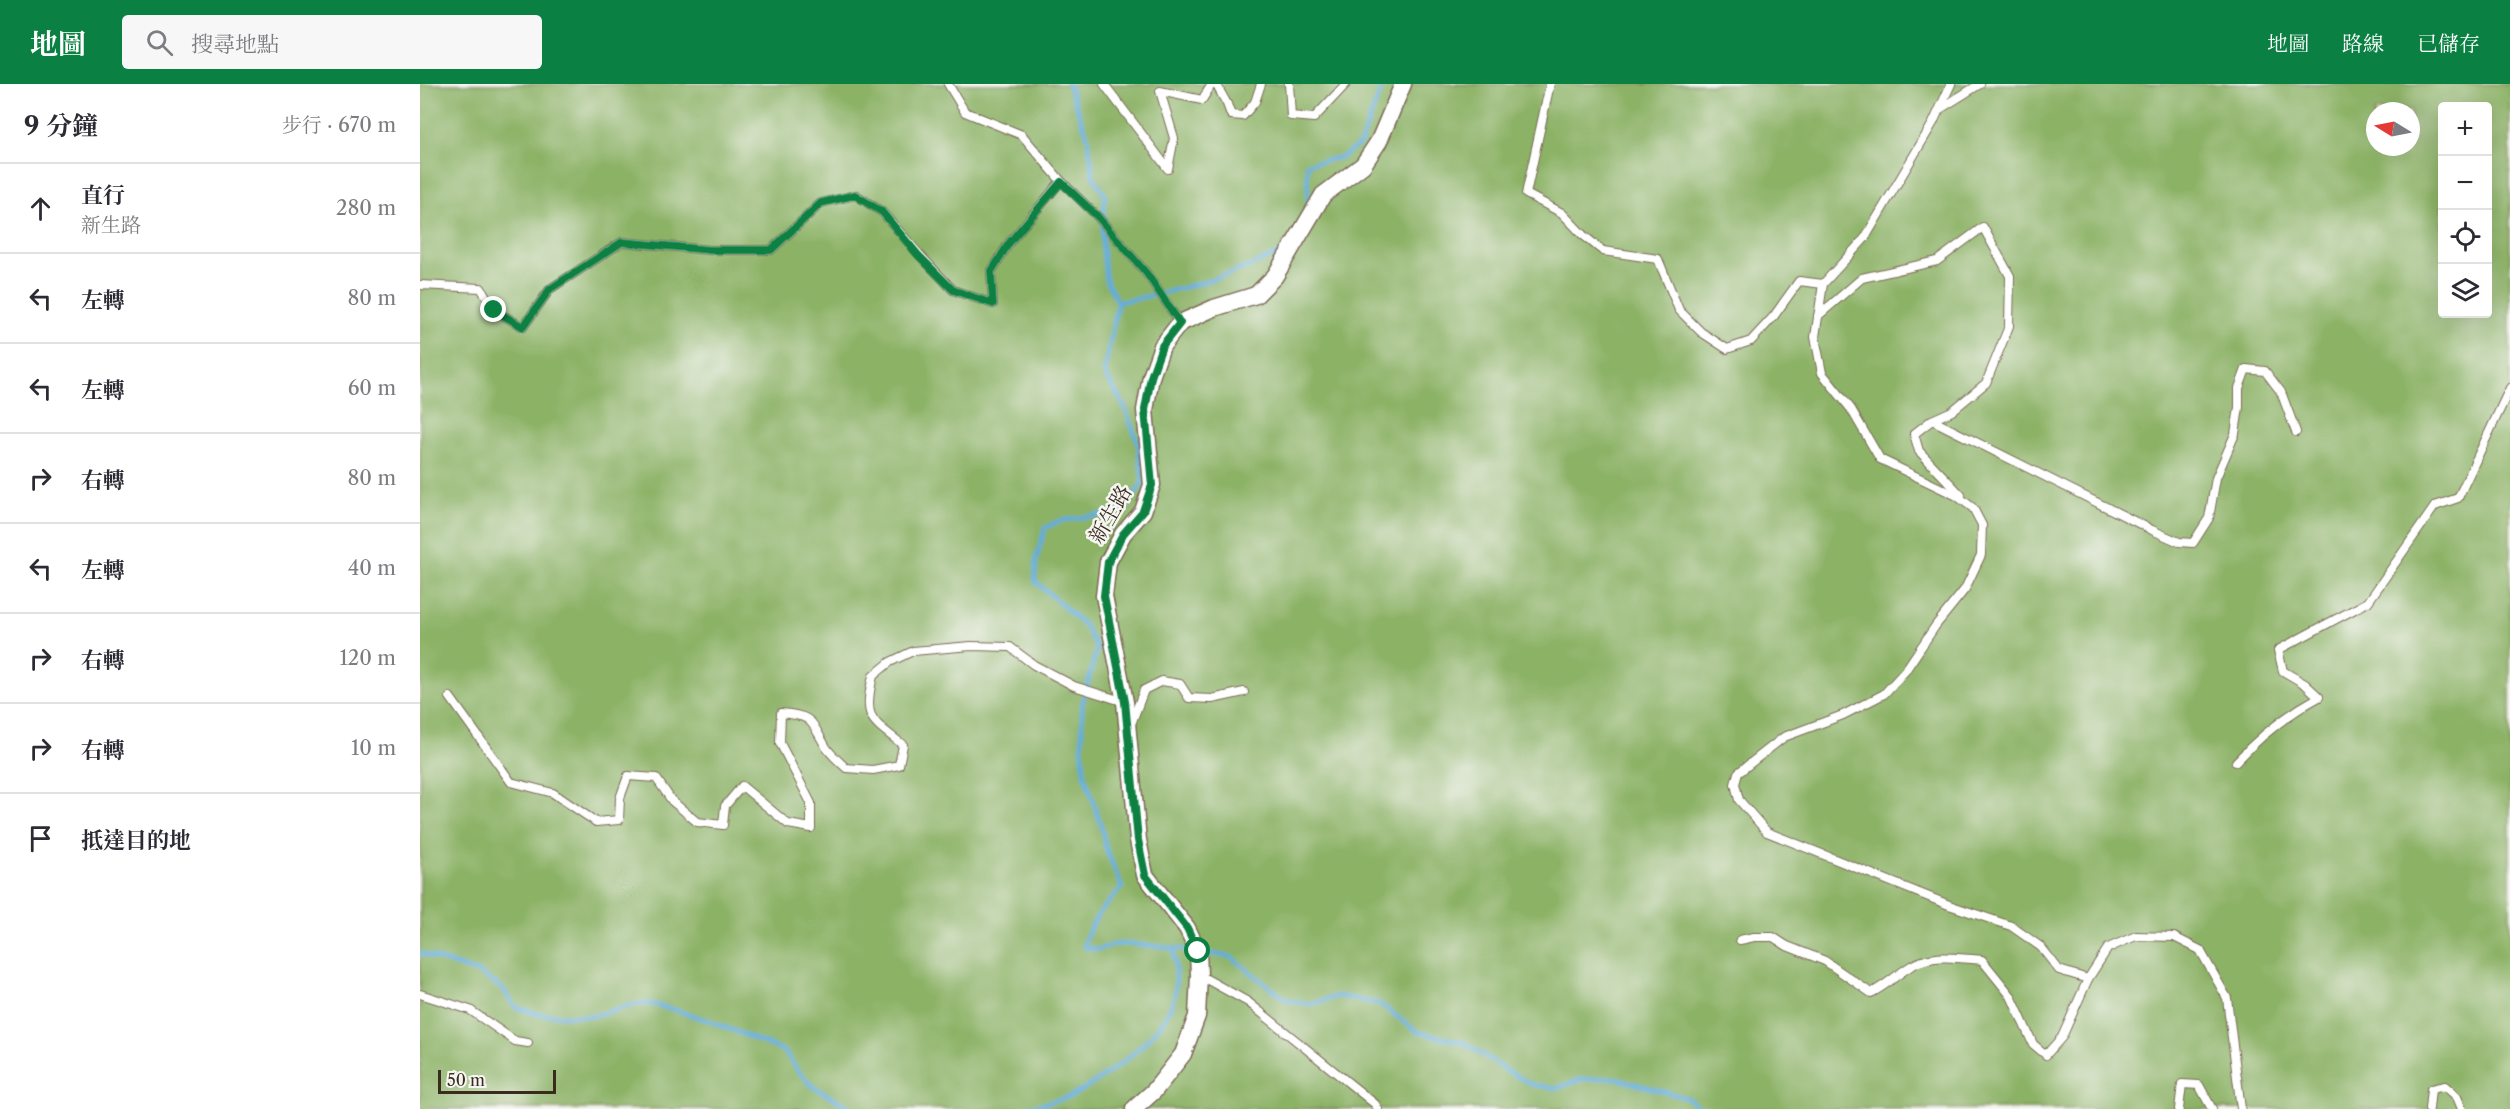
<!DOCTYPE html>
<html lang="zh-TW">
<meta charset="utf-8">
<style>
:root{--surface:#fff;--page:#f7f7f7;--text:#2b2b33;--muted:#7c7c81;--line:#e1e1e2;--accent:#0b8043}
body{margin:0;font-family:"Libre Caslon Text","Noto Serif TC",serif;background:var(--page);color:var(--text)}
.controls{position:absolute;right:18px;top:18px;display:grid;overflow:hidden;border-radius:6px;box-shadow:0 6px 24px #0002}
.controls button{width:54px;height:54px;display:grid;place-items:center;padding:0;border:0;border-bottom:2px solid var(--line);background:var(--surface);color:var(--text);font:30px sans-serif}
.compass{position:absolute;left:1946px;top:18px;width:54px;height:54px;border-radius:50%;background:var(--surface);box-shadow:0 6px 24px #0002;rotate:280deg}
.scale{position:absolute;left:18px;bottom:15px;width:118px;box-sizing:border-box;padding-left:6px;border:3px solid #3b2a1e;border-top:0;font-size:16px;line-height:21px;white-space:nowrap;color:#3b2a1e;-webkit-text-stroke:4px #f6f6f2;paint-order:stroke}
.stop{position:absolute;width:18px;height:18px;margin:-14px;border:4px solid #0b8043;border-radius:50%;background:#fff}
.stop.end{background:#0b8043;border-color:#fff;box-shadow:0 2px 6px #0008}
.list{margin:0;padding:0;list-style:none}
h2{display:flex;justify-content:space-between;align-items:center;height:78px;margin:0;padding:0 24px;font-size:26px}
h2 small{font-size:20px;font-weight:400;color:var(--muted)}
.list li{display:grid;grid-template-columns:39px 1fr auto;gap:18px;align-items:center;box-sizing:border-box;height:90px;padding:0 24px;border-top:2px solid var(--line)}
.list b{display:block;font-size:22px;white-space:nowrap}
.list p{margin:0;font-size:20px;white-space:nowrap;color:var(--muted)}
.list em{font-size:20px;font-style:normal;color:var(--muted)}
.icon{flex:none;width:33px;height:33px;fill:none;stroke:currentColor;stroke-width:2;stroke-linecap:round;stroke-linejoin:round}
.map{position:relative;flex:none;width:2090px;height:1025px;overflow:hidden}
header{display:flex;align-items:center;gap:36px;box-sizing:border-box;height:84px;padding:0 30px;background:var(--accent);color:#fff}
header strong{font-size:28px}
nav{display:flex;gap:33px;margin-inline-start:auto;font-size:21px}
.search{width:420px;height:54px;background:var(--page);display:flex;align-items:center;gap:15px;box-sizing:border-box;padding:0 21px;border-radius:6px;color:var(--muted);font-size:22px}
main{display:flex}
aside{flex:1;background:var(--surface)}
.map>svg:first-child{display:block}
</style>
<header>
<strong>地圖</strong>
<div class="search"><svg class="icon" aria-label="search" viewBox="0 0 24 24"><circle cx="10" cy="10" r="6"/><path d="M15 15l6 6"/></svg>搜尋地點</div>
<nav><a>地圖</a><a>路線</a><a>已儲存</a></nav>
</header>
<main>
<aside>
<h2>9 分鐘<small>步行 · 670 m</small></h2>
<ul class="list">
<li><svg class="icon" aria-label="ahead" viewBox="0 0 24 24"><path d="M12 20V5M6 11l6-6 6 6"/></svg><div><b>直行</b><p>新生路</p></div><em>280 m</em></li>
<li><svg class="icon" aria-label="left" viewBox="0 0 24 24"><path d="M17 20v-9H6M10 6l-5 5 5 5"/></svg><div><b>左轉</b></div><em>80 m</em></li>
<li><svg class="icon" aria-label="left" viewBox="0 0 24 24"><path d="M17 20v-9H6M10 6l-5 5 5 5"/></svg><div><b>左轉</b></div><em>60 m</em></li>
<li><svg class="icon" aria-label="right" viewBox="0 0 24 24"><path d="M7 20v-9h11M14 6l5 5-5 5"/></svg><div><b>右轉</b></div><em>80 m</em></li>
<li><svg class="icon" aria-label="left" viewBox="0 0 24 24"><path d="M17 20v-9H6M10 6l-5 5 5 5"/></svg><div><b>左轉</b></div><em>40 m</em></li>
<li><svg class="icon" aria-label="right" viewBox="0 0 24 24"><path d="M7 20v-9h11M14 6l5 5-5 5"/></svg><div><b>右轉</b></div><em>120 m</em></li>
<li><svg class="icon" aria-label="right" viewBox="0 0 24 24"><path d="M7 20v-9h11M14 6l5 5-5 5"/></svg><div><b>右轉</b></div><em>10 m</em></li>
<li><svg class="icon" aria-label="arrive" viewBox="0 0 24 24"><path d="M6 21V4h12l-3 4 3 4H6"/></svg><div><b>抵達目的地</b></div></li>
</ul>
</aside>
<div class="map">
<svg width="2090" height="1025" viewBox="0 0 2090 1025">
<rect width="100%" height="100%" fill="#f6f6f2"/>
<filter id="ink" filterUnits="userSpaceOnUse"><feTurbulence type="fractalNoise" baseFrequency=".0167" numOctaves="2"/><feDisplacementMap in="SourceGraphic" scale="12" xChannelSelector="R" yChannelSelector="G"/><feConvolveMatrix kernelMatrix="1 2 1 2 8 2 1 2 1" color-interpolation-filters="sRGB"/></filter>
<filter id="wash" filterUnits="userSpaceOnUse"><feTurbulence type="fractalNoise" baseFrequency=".008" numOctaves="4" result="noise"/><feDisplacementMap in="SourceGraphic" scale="24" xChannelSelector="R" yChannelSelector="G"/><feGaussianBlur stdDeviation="1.35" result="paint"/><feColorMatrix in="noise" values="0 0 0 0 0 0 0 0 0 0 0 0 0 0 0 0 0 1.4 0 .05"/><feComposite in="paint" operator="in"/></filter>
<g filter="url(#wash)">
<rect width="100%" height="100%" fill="#f3dec2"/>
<path fill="#8cb266" stroke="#646e42" stroke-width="1.5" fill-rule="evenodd" d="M0 0H2090V1025H0ZM2022 22H2068V230H2022ZM1955 27H1991V63H1955Z"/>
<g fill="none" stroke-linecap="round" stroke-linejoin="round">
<g stroke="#63addb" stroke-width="4.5">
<polyline points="648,0 668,54 673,92 685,111 682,158 686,197 698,218"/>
<polyline points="888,126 887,80 922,73 940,60 963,0"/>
<polyline points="753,864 811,873 866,916 891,920 918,912 960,920 998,948 1045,959 1087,987 1113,1001 1137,1004 1163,995 1194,994 1267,1014 1282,1025"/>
<polyline points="0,869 59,889 83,905 95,923 118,930 147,932 173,932 217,920 231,920 252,925 287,936 364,967 379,988 392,1002 433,1025"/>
<path d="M601 1025C615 1021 644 1016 655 1010 686 993 736 957 750 924 759 905 756 884 753 864 735 862 718 860 700 860 683 861 683 869 664 863 668 838 686 821 702 803L686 765 681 741 665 692 662 665V621L677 564 664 541 615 497 616 476 625 444 639 437 704 427 723 398 718 359 705 324 684 288 698 218C750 209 817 191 863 167"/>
</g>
</g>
</g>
<g filter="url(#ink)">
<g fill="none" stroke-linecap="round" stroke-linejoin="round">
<g stroke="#7b6957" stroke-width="10">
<g id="service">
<polyline points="528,0 545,28 602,51 641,97 678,133 727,190 760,239"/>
<polyline points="684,0 748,85 754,54 740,7 782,16 792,0"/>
<polyline points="796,0 807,20 811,31 823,32 835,18 841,0"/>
<polyline points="869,0 871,32 894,34 926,0"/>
<polyline points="1130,0 1106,110 1142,129 1163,151 1183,167 1238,175 1259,226 1281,248 1307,265 1331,257 1354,232 1379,197 1403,200"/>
<polyline points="1531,0 1513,39 1445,154 1403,200 1395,253 1402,289 1431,325 1460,375 1537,412 1553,424 1562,441 1561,471 1545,505 1516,541 1485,587 1464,610 1423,631 1364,653 1318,689 1315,700 1319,716 1347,748 1529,821 1591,842 1621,863 1639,886 1668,895"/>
<polyline points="1520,25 1560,0"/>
<polyline points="0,201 61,204 74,226 103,243 130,205 202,158 290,166 351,166 401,119 436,111 462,128 499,170 533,206 573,220 571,188 589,159 641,97"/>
<polyline points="1398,232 1442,194 1517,177 1563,143 1590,192 1589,242 1566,299 1532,327 1512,336 1732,446 1759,458 1773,459 1789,434 1796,394 1815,350 1819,323 1819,304 1826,285 1845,287 1861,308 1876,348"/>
<polyline points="1512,336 1494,350 1499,367 1541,411"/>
<path d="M30 613 91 698 133 709 176 738 199 736 200 714 208 692 236 694 252 717 277 738 303 741 305 722 322 702 368 740 391 744V719L360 659 361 629C395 632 390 637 406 663 411 671 420 678 426 684L453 686 479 681 483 661C450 635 443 635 453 592L470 578 493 567 551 562 590 563 614 581 654 602 705 618"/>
<polyline points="711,640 724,606 742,597 760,600 769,614 792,615 824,608"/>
<path d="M1816 678C1841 651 1866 631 1899 613L1885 600 1863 587 1858 566 1948 518 2015 422 2038 414 2090 304"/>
<path d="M1320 856 1334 853H1353L1367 862 1405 877 1451 909C1467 901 1476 891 1491 882 1513 869 1538 874 1562 876L1591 912 1613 960 1626 971 1642 953 1668 895 1688 864 1716 852 1754 853 1780 866 1807 914 1821 1025"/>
<polyline points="779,891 828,918 955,1020 958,1025"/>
<polyline points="0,910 50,926 95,957 108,959"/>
<polyline points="1759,1025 1762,1000 1779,1001 1792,1025"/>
<polyline points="2009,1025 2011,1005 2025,1002 2037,1013 2042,1025"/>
</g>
</g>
<g stroke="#7b6957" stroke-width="19">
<polyline id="minor" points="714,1025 734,1007 763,970 777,932 779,891 778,867 767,844 725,791 718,756 705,618 684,512 688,478 703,450 723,427 732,401 725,326 731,293 742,262 760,239 794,224 836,211 855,192 903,111 943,81 959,57 983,0"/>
</g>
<use href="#service" stroke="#fff" stroke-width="8"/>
<use href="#minor" stroke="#fff" stroke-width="16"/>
</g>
</g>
<g fill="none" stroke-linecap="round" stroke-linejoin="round" filter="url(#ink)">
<polyline stroke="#0b8043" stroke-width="8" points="74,226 103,243 130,205 202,158 290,166 351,166 401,119 435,111 462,128 498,171 533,206 573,220 571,188 589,159 641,98 678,133 727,190 760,239 742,262 731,293 725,326 732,401 723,427 703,450 688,478 684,512 705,618 718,756 725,791 767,844 778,867"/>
</g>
<g text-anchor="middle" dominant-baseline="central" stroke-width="5" stroke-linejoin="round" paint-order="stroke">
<g font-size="21" fill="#3b2a1e" stroke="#f6f6f2">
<text transform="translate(690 430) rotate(-60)">新生路</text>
</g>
</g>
</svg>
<div class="controls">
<button>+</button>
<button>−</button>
<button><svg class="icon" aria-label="locate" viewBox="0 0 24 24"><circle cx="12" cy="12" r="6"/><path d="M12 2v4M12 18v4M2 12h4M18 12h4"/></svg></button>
<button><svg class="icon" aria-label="layers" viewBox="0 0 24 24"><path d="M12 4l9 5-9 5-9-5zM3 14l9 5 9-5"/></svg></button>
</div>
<svg class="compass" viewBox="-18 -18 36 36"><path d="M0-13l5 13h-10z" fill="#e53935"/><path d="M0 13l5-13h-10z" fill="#7c7c81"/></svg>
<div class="scale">50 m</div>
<div class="stop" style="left:778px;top:867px"></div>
<div class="stop end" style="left:74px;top:226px"></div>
</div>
</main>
